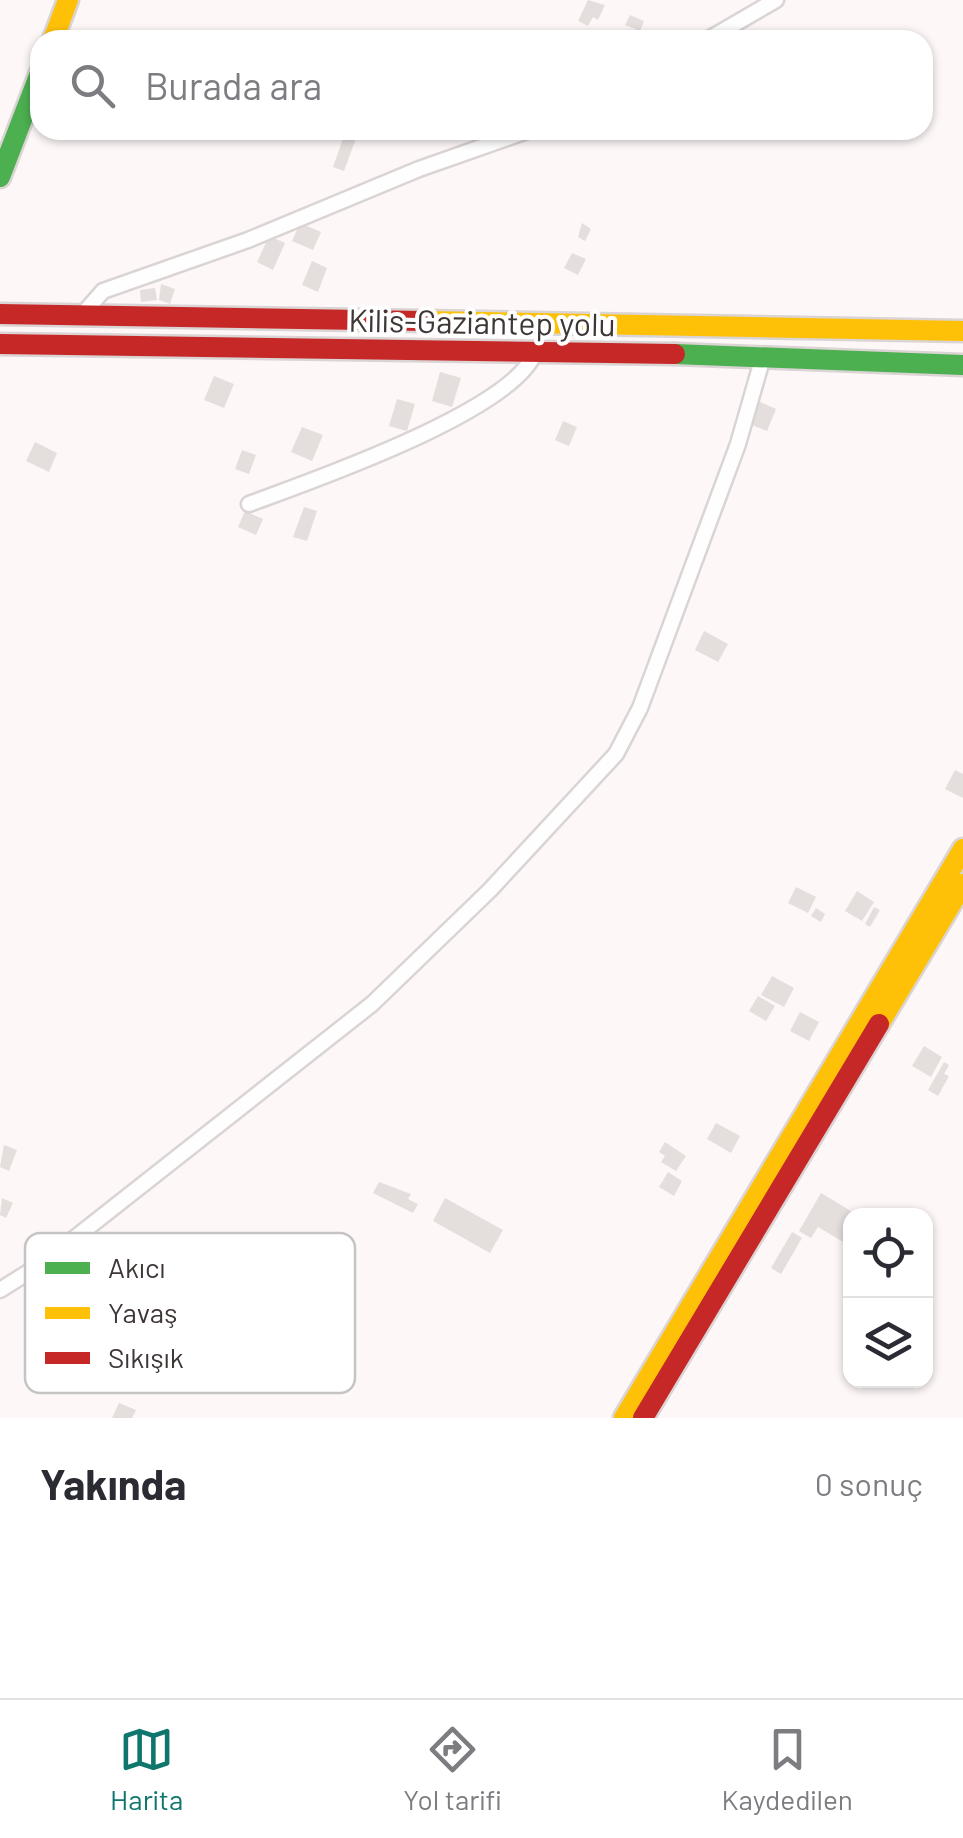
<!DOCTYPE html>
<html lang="tr">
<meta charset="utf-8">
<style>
:root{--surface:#fff;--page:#f7f7f7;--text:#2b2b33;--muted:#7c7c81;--line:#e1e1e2;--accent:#0f766e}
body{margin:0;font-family:Barlow,sans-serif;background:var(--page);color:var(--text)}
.controls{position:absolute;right:30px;bottom:30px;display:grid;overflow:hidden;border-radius:20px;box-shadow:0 2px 8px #0004}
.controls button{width:90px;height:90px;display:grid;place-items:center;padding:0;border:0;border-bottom:2px solid var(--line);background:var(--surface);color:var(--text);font:50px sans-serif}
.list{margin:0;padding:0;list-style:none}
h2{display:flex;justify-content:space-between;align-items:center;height:130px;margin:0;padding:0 40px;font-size:42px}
h2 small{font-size:32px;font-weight:400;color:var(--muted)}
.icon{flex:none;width:55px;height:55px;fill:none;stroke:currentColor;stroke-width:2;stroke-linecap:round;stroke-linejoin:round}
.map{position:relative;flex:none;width:963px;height:1418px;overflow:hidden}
.search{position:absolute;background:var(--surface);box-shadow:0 2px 8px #0004;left:30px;right:30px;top:30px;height:110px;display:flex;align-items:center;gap:25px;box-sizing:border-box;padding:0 35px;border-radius:30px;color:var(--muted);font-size:38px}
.sheet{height:280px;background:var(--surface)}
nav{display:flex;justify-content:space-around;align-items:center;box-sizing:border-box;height:140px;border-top:2px solid var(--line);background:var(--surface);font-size:28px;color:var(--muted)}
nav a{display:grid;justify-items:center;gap:5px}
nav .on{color:var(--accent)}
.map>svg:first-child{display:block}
</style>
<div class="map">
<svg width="963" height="1418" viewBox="0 0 963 1418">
<rect width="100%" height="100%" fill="#fdf8f7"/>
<g fill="#e4dedd">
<polygon points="588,0 605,5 598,20 593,17 588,26 578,21"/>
<polygon points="630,15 644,21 640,31 625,25"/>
<polygon points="346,130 359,130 344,171 333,167"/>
<polygon points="300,223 321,232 313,250 292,241"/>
<polygon points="582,223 591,229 585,241 578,237"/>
<polygon points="269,236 285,243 273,270 257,262"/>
<polygon points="572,253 586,259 578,275 564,268"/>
<polygon points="312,261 327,268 318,292 302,285"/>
<polygon points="161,284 175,289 170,304 159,300"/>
<polygon points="155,288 157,300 141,302 140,290"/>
<polygon points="440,372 461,378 452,407 432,401"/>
<polygon points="214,376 234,384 224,408 204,400"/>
<polygon points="397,399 415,404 407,431 389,426"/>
<polygon points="758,401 776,409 767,431 749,424"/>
<polygon points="563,421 577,427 569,446 555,440"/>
<polygon points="302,427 323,435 312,461 291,452"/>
<polygon points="35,442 57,453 49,472 26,461"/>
<polygon points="242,450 256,455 249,474 235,469"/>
<polygon points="304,507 317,511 307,541 293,537"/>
<polygon points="245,511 263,519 256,535 238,527"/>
<polygon points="704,631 728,644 718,662 695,650"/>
<polygon points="955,770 963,774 963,798 945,789"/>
<polygon points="796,887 816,897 808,913 788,903"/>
<polygon points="857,891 874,902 862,921 845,911"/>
<polygon points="874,907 880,910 870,927 865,924"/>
<polygon points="816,908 825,914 821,922 811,916"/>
<polygon points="772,976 794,988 784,1007 761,995"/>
<polygon points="758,996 775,1006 766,1021 749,1011"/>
<polygon points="800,1012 819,1022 809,1041 790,1031"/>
<polygon points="924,1046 942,1057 931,1077 912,1066"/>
<polygon points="944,1062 949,1065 944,1074 949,1076 938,1096 928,1090"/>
<polygon points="716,1123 740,1136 731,1153 707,1139"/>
<polygon points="665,1142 686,1156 676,1171 661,1162 665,1156 659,1152"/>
<polygon points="4,1145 17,1150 9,1171 0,1167"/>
<polygon points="668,1172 682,1181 674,1196 659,1187"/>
<polygon points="379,1182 411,1194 408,1199 418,1204 413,1213 373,1193"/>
<polygon points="821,1193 859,1216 850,1216 850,1246 818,1227 811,1238 799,1231"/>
<polygon points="2,1198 13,1203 6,1218 0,1215"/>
<polygon points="445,1198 503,1230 490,1253 433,1221"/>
<polygon points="792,1232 802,1238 781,1274 771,1268"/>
<polygon points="119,1403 136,1410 132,1418 112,1418"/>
</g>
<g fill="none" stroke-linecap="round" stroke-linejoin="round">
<g stroke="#dbd4d4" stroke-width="19">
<g id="street">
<polyline points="707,40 776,0"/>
<polyline points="81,316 103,291 248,240 419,169 530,130"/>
<path d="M249 504C311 481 514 411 535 352"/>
<polyline points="0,1290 43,1263 372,1004 490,890 616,754 640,708 738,444 763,357"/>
</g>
</g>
<g stroke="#dbd4d4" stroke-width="25">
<g id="fast">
<polyline points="0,177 40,73"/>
<polyline points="675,354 963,365"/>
</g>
</g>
<g stroke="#dbd4d4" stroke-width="25">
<g id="slow">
<polyline points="53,40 68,0"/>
<polyline points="424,321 963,331"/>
<polyline points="879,1024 963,884"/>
<polyline points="624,1418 963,849"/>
</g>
</g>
<g stroke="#dbd4d4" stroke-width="25">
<g id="jam">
<polyline points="0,314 424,321"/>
<polyline points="0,344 675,354"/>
<polyline points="643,1418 879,1024"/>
</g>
</g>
<use href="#street" stroke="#fffefe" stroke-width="14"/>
<use href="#fast" stroke="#4caf50" stroke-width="20"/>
<use href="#slow" stroke="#ffc107" stroke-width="20"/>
<use href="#jam" stroke="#c62828" stroke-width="20"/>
</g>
<g text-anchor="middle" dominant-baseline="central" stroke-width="8" stroke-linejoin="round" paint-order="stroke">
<g font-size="32" fill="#3f3636" stroke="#fff">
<text transform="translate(482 321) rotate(1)">Kilis-Gaziantep yolu</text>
</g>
</g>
<rect x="25" y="1233" width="330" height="160" rx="15" fill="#fff" stroke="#c5c3c3" stroke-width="2.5"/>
<rect x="45" y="1262" width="45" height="12" fill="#4caf50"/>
<rect x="45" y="1307" width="45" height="12" fill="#ffc107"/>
<rect x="45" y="1352" width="45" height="12" fill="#c62828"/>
<g font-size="28" fill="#3f3636">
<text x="108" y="1278">Akıcı</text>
<text x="108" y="1323">Yavaş</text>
<text x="108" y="1368">Sıkışık</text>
</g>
</svg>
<div class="controls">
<button><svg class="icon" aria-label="locate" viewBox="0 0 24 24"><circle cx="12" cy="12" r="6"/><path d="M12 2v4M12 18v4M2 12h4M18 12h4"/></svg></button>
<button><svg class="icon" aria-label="layers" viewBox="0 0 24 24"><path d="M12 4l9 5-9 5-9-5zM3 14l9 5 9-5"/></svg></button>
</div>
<div class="search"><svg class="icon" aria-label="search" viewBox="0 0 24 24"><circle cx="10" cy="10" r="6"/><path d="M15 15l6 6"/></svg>Burada ara</div>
</div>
<section class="sheet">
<h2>Yakında<small>0 sonuç</small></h2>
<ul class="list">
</ul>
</section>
<nav>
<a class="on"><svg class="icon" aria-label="map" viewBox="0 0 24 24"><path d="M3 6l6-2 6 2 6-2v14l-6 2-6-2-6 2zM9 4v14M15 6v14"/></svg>Harita</a>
<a><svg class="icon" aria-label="directions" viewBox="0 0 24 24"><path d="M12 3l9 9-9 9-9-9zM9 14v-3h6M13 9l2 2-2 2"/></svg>Yol tarifi</a>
<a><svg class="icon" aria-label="saved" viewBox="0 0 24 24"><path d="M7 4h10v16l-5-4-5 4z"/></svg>Kaydedilen</a>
</nav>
